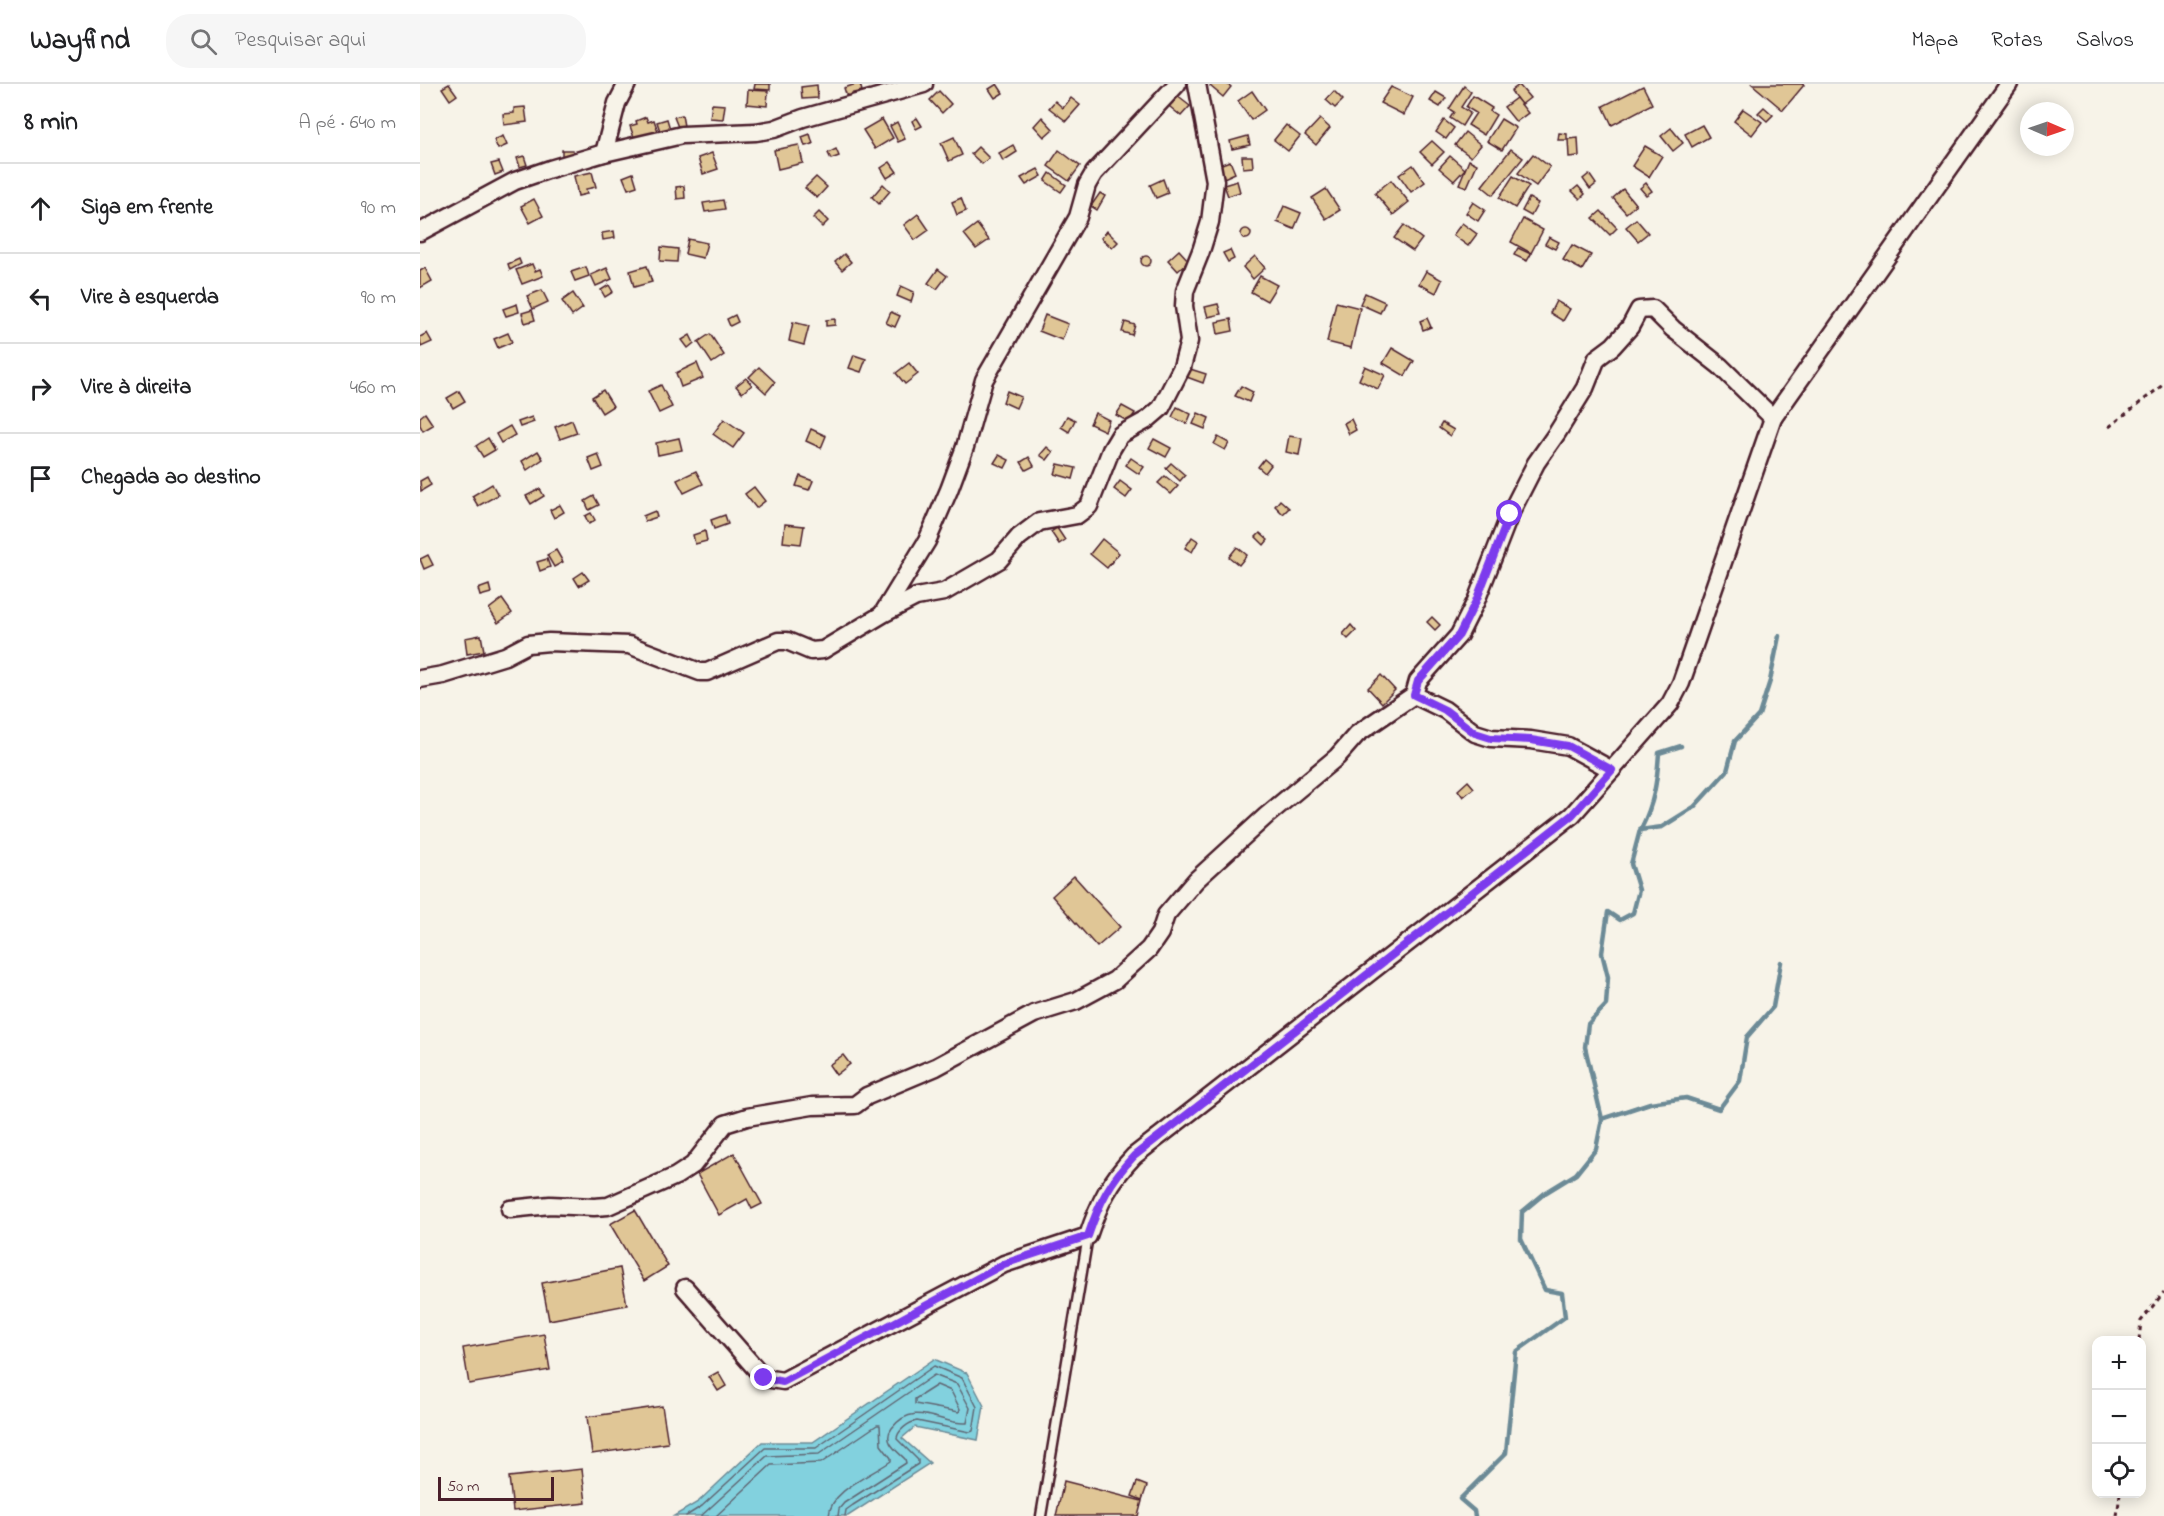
<!DOCTYPE html>
<html lang="pt">
<meta charset="utf-8">
<style>
:root{--surface:#fff;--page:#f6f6f6;--text:#202124;--muted:#757577;--line:#e0e0e0}
body{margin:0;font-family:"Indie Flower",sans-serif;background:var(--page);color:var(--text)}
.controls{position:absolute;right:18px;bottom:18px;display:grid;overflow:hidden;border-radius:12px;box-shadow:0 3px 15px #0003}
.controls button{width:54px;height:54px;display:grid;place-items:center;padding:0;border:0;border-bottom:2px solid var(--line);background:var(--surface);color:var(--text);font:30px sans-serif}
.compass{position:absolute;left:1600px;top:18px;width:54px;height:54px;border-radius:50%;background:var(--surface);box-shadow:0 3px 15px #0003;rotate:92deg}
.scale{position:absolute;left:18px;bottom:15px;width:116px;box-sizing:border-box;padding-left:6px;border:3px solid #4a1f2b;border-top:0;font-size:16px;line-height:21px;white-space:nowrap;color:#4a1f2b;-webkit-text-stroke:4px #f7f3e8;paint-order:stroke}
.stop{position:absolute;width:18px;height:18px;margin:-14px;border:4px solid #7c3aed;border-radius:50%;background:#fff}
.stop.end{background:#7c3aed;border-color:#fff;box-shadow:0 2px 6px #0008}
.list{margin:0;padding:0;list-style:none}
h2{display:flex;justify-content:space-between;align-items:center;height:78px;margin:0;padding:0 24px;font-size:26px}
h2 small{font-size:20px;font-weight:400;color:var(--muted)}
.list li{display:grid;grid-template-columns:39px 1fr auto;gap:18px;align-items:center;box-sizing:border-box;height:90px;padding:0 24px;border-top:2px solid var(--line)}
.list b{display:block;font-size:22px;white-space:nowrap}
.list em{font-size:20px;font-style:normal;color:var(--muted)}
.icon{flex:none;width:33px;height:33px;fill:none;stroke:currentColor;stroke-width:2;stroke-linecap:round;stroke-linejoin:round}
.map{position:relative;flex:none;width:1744px;height:1432px;overflow:hidden}
header{display:flex;align-items:center;gap:36px;box-sizing:border-box;height:84px;padding:0 30px;background:var(--surface);border-bottom:2px solid var(--line)}
header strong{font-size:28px}
nav{display:flex;gap:33px;margin-inline-start:auto;font-size:21px}
.search{width:420px;height:54px;background:var(--page);display:flex;align-items:center;gap:15px;box-sizing:border-box;padding:0 21px;border-radius:24px;color:var(--muted);font-size:22px}
main{display:flex}
aside{flex:1;background:var(--surface)}
.map>svg:first-child{display:block}
</style>
<header>
<strong>Wayfind</strong>
<div class="search"><svg class="icon" aria-label="search" viewBox="0 0 24 24"><circle cx="10" cy="10" r="6"/><path d="M15 15l6 6"/></svg>Pesquisar aqui</div>
<nav><a>Mapa</a><a>Rotas</a><a>Salvos</a></nav>
</header>
<main>
<aside>
<h2>8 min<small>A pé · 640 m</small></h2>
<ul class="list">
<li><svg class="icon" aria-label="ahead" viewBox="0 0 24 24"><path d="M12 20V5M6 11l6-6 6 6"/></svg><div><b>Siga em frente</b></div><em>90 m</em></li>
<li><svg class="icon" aria-label="left" viewBox="0 0 24 24"><path d="M17 20v-9H6M10 6l-5 5 5 5"/></svg><div><b>Vire à esquerda</b></div><em>90 m</em></li>
<li><svg class="icon" aria-label="right" viewBox="0 0 24 24"><path d="M7 20v-9h11M14 6l5 5-5 5"/></svg><div><b>Vire à direita</b></div><em>460 m</em></li>
<li><svg class="icon" aria-label="arrive" viewBox="0 0 24 24"><path d="M6 21V4h12l-3 4 3 4H6"/></svg><div><b>Chegada ao destino</b></div></li>
</ul>
</aside>
<div class="map">
<svg width="1744" height="1432" viewBox="0 0 1744 1432">
<rect width="100%" height="100%" fill="#f7f3e8"/>
<filter id="ink" filterUnits="userSpaceOnUse"><feTurbulence type="fractalNoise" baseFrequency=".0167" numOctaves="2"/><feDisplacementMap in="SourceGraphic" scale="12" xChannelSelector="R" yChannelSelector="G"/><feConvolveMatrix kernelMatrix="1 2 1 2 8 2 1 2 1" color-interpolation-filters="sRGB"/></filter>
<g filter="url(#ink)">
<polygon fill="#82d1de" stroke="#6c8a96" stroke-width="1.5" points="514,1275 547,1289 564,1322 558,1356 495,1343 482,1354 510,1379 428,1432 254,1432 278,1418 342,1358 393,1358"/>
<g fill="none" stroke-linecap="round" stroke-linejoin="round">
<g stroke="#606673" stroke-width="1.5">
<polygon points="517,1301 531,1307 540,1325 539,1328 495,1320 495,1315"/>
<path d="M266 1432 282 1422 345 1364H396L514 1282 542 1294 557 1323 553 1347 550 1348 497 1337C489 1338 477 1347 477 1355L498 1376V1380L433 1421 426 1426 425 1432"/>
<path d="M281 1432 347 1372 399 1370 514 1291 537 1300 550 1324 547 1339C520 1341 495 1315 472 1344 462 1357 477 1367 485 1375L486 1379 424 1419 419 1425 418 1432"/>
<path d="M296 1432 351 1381 401 1379 457 1341H460L461 1361 471 1374V1377C452 1391 410 1406 409 1432"/>
</g>
<g stroke="#6c8a96" stroke-width="4.5">
<path d="M1221 745C1234 719 1237 699 1239 669L1261 662"/>
<polyline points="1182,1035 1230,1019 1266,1014 1299,1025 1320,997 1327,953 1353,923 1361,878"/>
<polyline points="1055,1432 1054,1427 1040,1415 1086,1369 1096,1268 1145,1233 1142,1209 1125,1206 1101,1155 1102,1128 1125,1109 1156,1090 1176,1065 1182,1035 1165,963 1168,940 1186,921 1188,893 1182,869 1188,828 1200,836 1213,829 1219,806 1211,780 1220,746 1242,743 1274,723 1307,687 1315,657 1339,631 1350,597 1359,552"/>
</g>
</g>
<g fill="#e0c696" stroke="#4a1f2b" stroke-width="1.5">
<polygon points="29,0 37,11 30,16 22,4"/>
<polygon points="335,0 350,0 350,6 334,5"/>
<polygon points="436,0 440,0 442,7 433,9 435,14 428,16 424,4"/>
<polygon points="577,0 583,9 575,14 569,5"/>
<polygon points="792,0 807,0 811,3 803,13 790,2"/>
<polygon points="1332,0 1382,0 1384,1 1363,26"/>
<polygon points="397,1 398,14 382,15 381,3"/>
<polygon points="1099,1 1110,14 1101,21 1091,7"/>
<polygon points="1044,2 1051,8 1041,23 1050,29 1042,42 1030,34 1034,28 1029,25"/>
<polygon points="1223,2 1232,20 1192,41 1183,22"/>
<polygon points="971,3 993,13 984,31 960,19"/>
<polygon points="328,6 348,7 347,22 327,20"/>
<polygon points="519,7 531,20 522,29 510,16"/>
<polygon points="832,7 845,26 831,36 818,17"/>
<polygon points="914,7 923,16 915,24 906,16"/>
<polygon points="752,8 770,22 761,32 744,18"/>
<polygon points="1016,8 1026,14 1020,23 1010,17"/>
<polygon points="1053,12 1072,24 1070,27 1076,31 1064,51 1048,41 1056,29 1046,23"/>
<polygon points="651,14 660,21 646,37 629,24 635,17 643,24"/>
<polygon points="1096,14 1108,29 1096,38 1084,23"/>
<polygon points="292,20 305,21 303,35 290,34"/>
<polygon points="105,23 107,38 84,41 83,30 94,29 94,24"/>
<polygon points="1344,23 1353,31 1347,37 1338,29"/>
<polygon points="1323,25 1342,38 1332,51 1314,37"/>
<polygon points="262,31 264,42 258,43 254,33"/>
<polygon points="226,33 228,38 234,36 239,50 216,59 210,42 217,40 216,37"/>
<polygon points="622,33 633,45 624,53 614,42"/>
<polygon points="497,34 502,42 496,45 492,37"/>
<polygon points="247,35 250,45 240,47 237,38"/>
<polygon points="462,35 473,54 455,65 443,46"/>
<polygon points="900,35 910,44 896,61 885,51"/>
<polygon points="1081,35 1096,44 1082,66 1067,57"/>
<polygon points="1024,36 1034,44 1026,55 1016,48"/>
<polygon points="477,38 485,55 478,58 470,42"/>
<polygon points="866,41 880,52 868,67 854,56"/>
<polygon points="1282,41 1289,53 1272,63 1265,50"/>
<polygon points="1251,44 1263,59 1253,67 1241,52"/>
<polygon points="1045,48 1061,61 1051,73 1035,61"/>
<polygon points="1139,49 1147,50 1147,56 1138,56"/>
<polygon points="390,50 393,60 385,62 382,53"/>
<polygon points="83,52 87,61 78,65 74,56"/>
<polygon points="828,52 830,61 812,65 810,57"/>
<polygon points="534,53 542,71 529,77 521,59"/>
<polygon points="1158,54 1159,72 1149,73 1148,55"/>
<polygon points="1012,57 1024,68 1012,80 1000,68"/>
<polygon points="379,61 383,79 358,85 354,66"/>
<polygon points="593,61 597,68 583,77 579,69"/>
<polygon points="1225,62 1242,72 1229,93 1212,82"/>
<polygon points="558,63 569,74 562,80 551,70"/>
<polygon points="416,65 419,72 411,75 408,69"/>
<polygon points="1091,65 1103,74 1073,111 1062,102"/>
<polygon points="142,66 153,66 153,74 142,75"/>
<polygon points="639,66 660,82 649,97 628,82"/>
<polygon points="292,69 298,85 283,90 278,74"/>
<polygon points="1113,70 1130,83 1116,102 1098,89"/>
<polygon points="104,72 107,81 100,83 97,74"/>
<polygon points="822,72 832,72 833,83 823,84"/>
<polygon points="1030,72 1045,85 1034,97 1019,84"/>
<polygon points="1049,76 1057,80 1047,103 1039,100"/>
<polygon points="810,77 815,89 804,94 799,81"/>
<polygon points="79,78 83,88 75,91 71,80"/>
<polygon points="470,78 477,88 467,94 461,84"/>
<polygon points="993,81 1005,98 991,108 979,91"/>
<polygon points="618,85 622,92 606,101 601,94"/>
<polygon points="172,88 176,103 166,105 167,110 158,112 154,92"/>
<polygon points="213,89 217,102 208,105 203,93"/>
<polygon points="630,89 646,101 641,108 625,97"/>
<polygon points="1169,90 1176,100 1170,105 1163,95"/>
<polygon points="1093,92 1109,102 1095,124 1079,114"/>
<polygon points="396,93 407,103 397,114 385,104"/>
<polygon points="743,95 748,109 736,114 730,101"/>
<polygon points="971,96 989,118 973,131 955,109"/>
<polygon points="817,97 820,108 808,112 804,101"/>
<polygon points="1226,99 1232,107 1226,111 1220,104"/>
<polygon points="463,100 470,107 459,120 452,113"/>
<polygon points="264,102 265,114 257,115 256,103"/>
<polygon points="1158,102 1165,110 1160,115 1152,107"/>
<polygon points="906,105 920,126 906,135 892,114"/>
<polygon points="1203,105 1216,121 1206,129 1193,114"/>
<polygon points="680,109 685,112 677,126 671,122"/>
<polygon points="541,114 546,127 537,131 532,118"/>
<polygon points="1109,114 1118,119 1111,132 1102,127"/>
<polygon points="114,115 123,132 110,139 101,122"/>
<polygon points="303,116 305,125 285,128 283,119"/>
<polygon points="1053,118 1065,126 1058,137 1046,129"/>
<polygon points="864,122 881,129 874,145 857,138"/>
<polygon points="1181,127 1197,144 1190,151 1173,134"/>
<polygon points="399,128 408,137 402,143 393,134"/>
<polygon points="498,130 509,146 495,156 484,141"/>
<polygon points="1103,135 1123,146 1111,169 1091,158"/>
<polygon points="1216,135 1228,149 1218,157 1206,143"/>
<polygon points="1042,139 1057,150 1048,162 1033,151"/>
<polygon points="557,140 569,156 556,165 544,150"/>
<polygon points="984,141 1002,155 993,167 974,154"/>
<circle cx="826" cy="150" r="5"/>
<polygon points="194,147 195,154 183,156 182,149"/>
<polygon points="687,147 698,158 692,164 681,154"/>
<polygon points="1129,153 1139,158 1135,165 1125,160"/>
<polygon points="268,155 287,159 283,174 265,170"/>
<polygon points="1152,161 1171,171 1162,186 1143,176"/>
<polygon points="241,163 258,165 257,178 240,177"/>
<polygon points="1098,164 1111,170 1107,177 1094,171"/>
<polygon points="759,166 769,177 758,187 748,176"/>
<polygon points="810,166 814,175 808,178 803,169"/>
<polygon points="424,170 431,178 422,186 415,178"/>
<polygon points="835,172 845,184 833,195 823,183"/>
<circle cx="726" cy="177" r="5"/>
<polygon points="99,175 101,180 90,186 88,180"/>
<polygon points="112,180 115,187 120,185 123,192 102,200 96,186"/>
<polygon points="227,182 232,198 214,203 210,187"/>
<polygon points="166,183 169,192 155,197 151,188"/>
<polygon points="5,184 12,197 0,204 0,187"/>
<polygon points="187,184 192,195 176,202 171,191"/>
<polygon points="518,185 527,192 517,205 508,199"/>
<polygon points="1006,187 1022,196 1016,209 999,200"/>
<polygon points="840,192 857,201 847,217 831,208"/>
<polygon points="189,201 193,208 185,213 181,206"/>
<polygon points="481,202 494,208 491,218 477,212"/>
<polygon points="122,206 128,218 113,225 107,212"/>
<polygon points="153,209 163,224 152,232 142,217"/>
<polygon points="945,209 965,218 960,229 940,220"/>
<polygon points="1136,217 1150,225 1143,237 1130,229"/>
<polygon points="916,218 940,224 931,264 907,258"/>
<polygon points="97,220 99,228 86,232 83,225"/>
<polygon points="798,220 801,230 788,233 785,223"/>
<polygon points="112,226 115,236 105,239 102,229"/>
<polygon points="471,228 480,232 475,243 466,239"/>
<polygon points="315,231 318,238 310,242 307,235"/>
<polygon points="625,231 648,240 642,256 619,247"/>
<polygon points="1007,234 1011,243 1003,246 1000,237"/>
<polygon points="415,235 415,241 406,242 406,236"/>
<polygon points="811,235 813,247 798,250 796,238"/>
<polygon points="373,238 389,242 384,261 369,257"/>
<polygon points="705,238 715,241 712,251 702,248"/>
<polygon points="7,249 12,258 1,263 0,253"/>
<polygon points="88,249 92,258 78,264 74,255"/>
<polygon points="290,250 304,271 292,279 278,258"/>
<polygon points="270,251 274,259 268,264 262,256"/>
<polygon points="972,264 994,277 985,292 963,279"/>
<polygon points="434,271 446,275 441,288 429,284"/>
<polygon points="277,279 283,294 261,303 256,289"/>
<polygon points="489,279 498,290 485,300 476,289"/>
<polygon points="945,282 965,291 958,305 939,296"/>
<polygon points="339,283 355,298 346,309 329,293"/>
<polygon points="767,284 786,290 783,299 764,292"/>
<polygon points="326,294 332,301 322,309 316,302"/>
<polygon points="241,301 252,323 239,329 228,307"/>
<polygon points="821,302 833,308 829,318 815,312"/>
<polygon points="183,306 193,322 182,329 172,313"/>
<polygon points="39,307 45,317 33,324 27,314"/>
<polygon points="587,307 601,313 596,324 583,318"/>
<polygon points="702,322 715,329 709,338 696,331"/>
<polygon points="757,323 771,330 767,340 752,333"/>
<polygon points="5,329 13,341 3,347 0,341 0,333"/>
<polygon points="675,329 689,336 685,347 670,340"/>
<polygon points="778,329 789,334 785,345 773,340"/>
<polygon points="647,332 655,336 649,348 641,343"/>
<polygon points="112,333 114,338 100,343 98,338"/>
<polygon points="304,335 324,349 313,364 293,350"/>
<polygon points="931,335 936,346 929,350 924,339"/>
<polygon points="152,336 157,349 140,355 135,343"/>
<polygon points="1022,339 1034,346 1030,352 1019,344"/>
<polygon points="90,342 95,351 81,359 76,350"/>
<polygon points="391,345 406,352 401,364 386,357"/>
<polygon points="869,352 882,354 879,371 866,368"/>
<polygon points="798,353 809,359 805,366 794,360"/>
<polygon points="68,354 75,366 63,373 56,362"/>
<polygon points="259,354 262,366 238,371 236,359"/>
<polygon points="734,355 751,364 746,373 729,364"/>
<polygon points="627,363 633,368 627,376 620,371"/>
<polygon points="118,367 123,375 107,386 102,377"/>
<polygon points="178,370 183,383 173,387 168,374"/>
<polygon points="579,371 589,376 585,384 574,379"/>
<polygon points="609,373 614,382 606,386 601,378"/>
<polygon points="711,374 724,383 719,390 706,381"/>
<polygon points="844,375 851,381 845,389 838,383"/>
<polygon points="751,379 765,391 760,397 746,384"/>
<polygon points="638,380 656,384 653,395 635,390"/>
<polygon points="276,387 283,400 264,409 257,396"/>
<polygon points="380,392 393,397 389,406 376,402"/>
<polygon points="745,392 758,402 751,410 738,399"/>
<polygon points="7,393 11,401 1,407 0,397"/>
<polygon points="700,397 712,406 706,414 694,405"/>
<polygon points="72,400 78,411 58,422 52,412"/>
<polygon points="334,403 345,417 336,424 325,410"/>
<polygon points="120,405 124,412 111,420 106,412"/>
<polygon points="174,412 179,421 169,426 165,417"/>
<polygon points="860,416 869,424 863,430 855,422"/>
<polygon points="140,421 144,428 134,434 130,426"/>
<polygon points="235,427 237,433 225,437 223,432"/>
<polygon points="171,429 175,436 169,440 165,432"/>
<polygon points="305,431 308,440 294,445 291,436"/>
<polygon points="365,440 384,442 381,460 363,458"/>
<polygon points="637,444 645,456 639,460 631,448"/>
<polygon points="285,447 287,457 275,460 273,451"/>
<polygon points="840,449 848,456 844,461 836,453"/>
<polygon points="772,453 778,457 772,468 765,464"/>
<polygon points="682,455 699,469 687,484 670,470"/>
<polygon points="817,463 827,471 819,481 809,473"/>
<polygon points="136,466 143,478 134,483 127,471"/>
<polygon points="8,471 13,481 4,485 0,475"/>
<polygon points="127,475 130,483 120,487 117,478"/>
<polygon points="163,488 169,496 159,502 154,494"/>
<polygon points="69,501 71,509 60,512 58,505"/>
<polygon points="82,515 92,529 78,539 69,525"/>
<polygon points="1012,533 1020,541 1015,546 1007,538"/>
<polygon points="931,541 936,547 928,555 923,550"/>
<polygon points="61,551 64,567 47,570 45,554"/>
<polygon points="961,591 975,606 962,619 948,604"/>
<polygon points="1048,697 1054,704 1043,713 1038,706"/>
<polygon points="654,792 700,843 677,863 632,812"/>
<polygon points="423,971 430,980 416,991 409,981"/>
<polygon points="314,1069 342,1120 332,1125 327,1115 299,1131 277,1090"/>
<polygon points="215,1126 248,1182 224,1197 190,1140"/>
<polygon points="200,1184 207,1221 129,1236 122,1199"/>
<polygon points="124,1250 130,1286 49,1300 43,1264"/>
<polygon points="298,1288 306,1302 298,1307 289,1293"/>
<polygon points="242,1322 248,1359 172,1370 167,1333"/>
<polygon points="162,1385 166,1419 93,1427 89,1393"/>
<polygon points="644,1397 722,1417 718,1432 636,1432"/>
<polygon points="717,1398 727,1402 722,1416 712,1412"/>
</g>
<g fill="none" stroke-linecap="round" stroke-linejoin="round">
<g stroke="#4a1f2b" stroke-width="13">
<polyline id="service" points="621,1432 668,1152"/>
</g>
<g stroke="#4a1f2b" stroke-width="21">
<g id="minor">
<polyline points="184,69 197,19 207,0"/>
<polyline points="0,148 95,97 130,85 184,69 262,51 336,48 354,45 383,34 504,0"/>
<polyline points="463,529 507,457 529,406 545,363 564,296 658,133 667,101 674,89 757,0"/>
<polyline points="0,595 23,591 85,572 108,560 129,558 209,561 280,588 287,588 358,557 367,557 391,567 403,566 463,530 496,513 524,508 579,476 599,453 619,438 657,431 669,422 691,366 700,351 727,336 741,324 762,283 769,257 764,222 765,207 781,167 790,138 795,97 777,0"/>
<polyline points="1192,686 1148,662 1111,656 1071,654 1055,649 1025,626 994,611 998,597 1039,551 1056,517 1090,430 1116,379 1137,349 1165,304 1177,274 1193,262 1210,243 1219,226 1233,225 1253,245 1300,282 1353,334"/>
<polyline points="90,1125 130,1121 174,1123 188,1122 256,1092 273,1081 305,1040 327,1033 392,1022 435,1021 447,1012 516,983 614,930 656,917 695,896 729,865 740,849 746,831 776,796 846,732 917,673 937,650 994,611"/>
<path d="M265 1204 344 1294 363 1297 584 1180 668 1152C679 1119 690 1097 714 1072L1152 731 1250 620 1261 599 1353 334 1589 0"/>
</g>
</g>
<g stroke="#4a1f2b" stroke-width="3" stroke-dasharray="4.5 4.5" stroke-linecap="butt">
<polyline points="1689,343 1744,300"/>
<polyline points="1719,1256 1721,1237 1744,1208"/>
<polyline points="1697,1432 1700,1410"/>
</g>
<use href="#service" stroke="#f7f3e8" stroke-width="8"/>
<use href="#minor" stroke="#f7f3e8" stroke-width="16"/>
</g>
</g>
<g fill="none" stroke-linecap="round" stroke-linejoin="round" filter="url(#ink)">
<path stroke="#7c3aed" stroke-width="8" d="M344 1294 363 1298 584 1180 668 1152C679 1119 690 1097 714 1072L1152 731 1192 686 1148 662 1111 656 1071 654 1055 649 1025 626 994 611 998 597 1039 551 1056 517 1090 430"/>
</g>
</svg>
<div class="controls">
<button>+</button>
<button>−</button>
<button><svg class="icon" aria-label="locate" viewBox="0 0 24 24"><circle cx="12" cy="12" r="6"/><path d="M12 2v4M12 18v4M2 12h4M18 12h4"/></svg></button>
</div>
<svg class="compass" viewBox="-18 -18 36 36"><path d="M0-13l5 13h-10z" fill="#e53935"/><path d="M0 13l5-13h-10z" fill="#757577"/></svg>
<div class="scale">50 m</div>
<div class="stop" style="left:1090px;top:430px"></div>
<div class="stop end" style="left:344px;top:1294px"></div>
</div>
</main>
